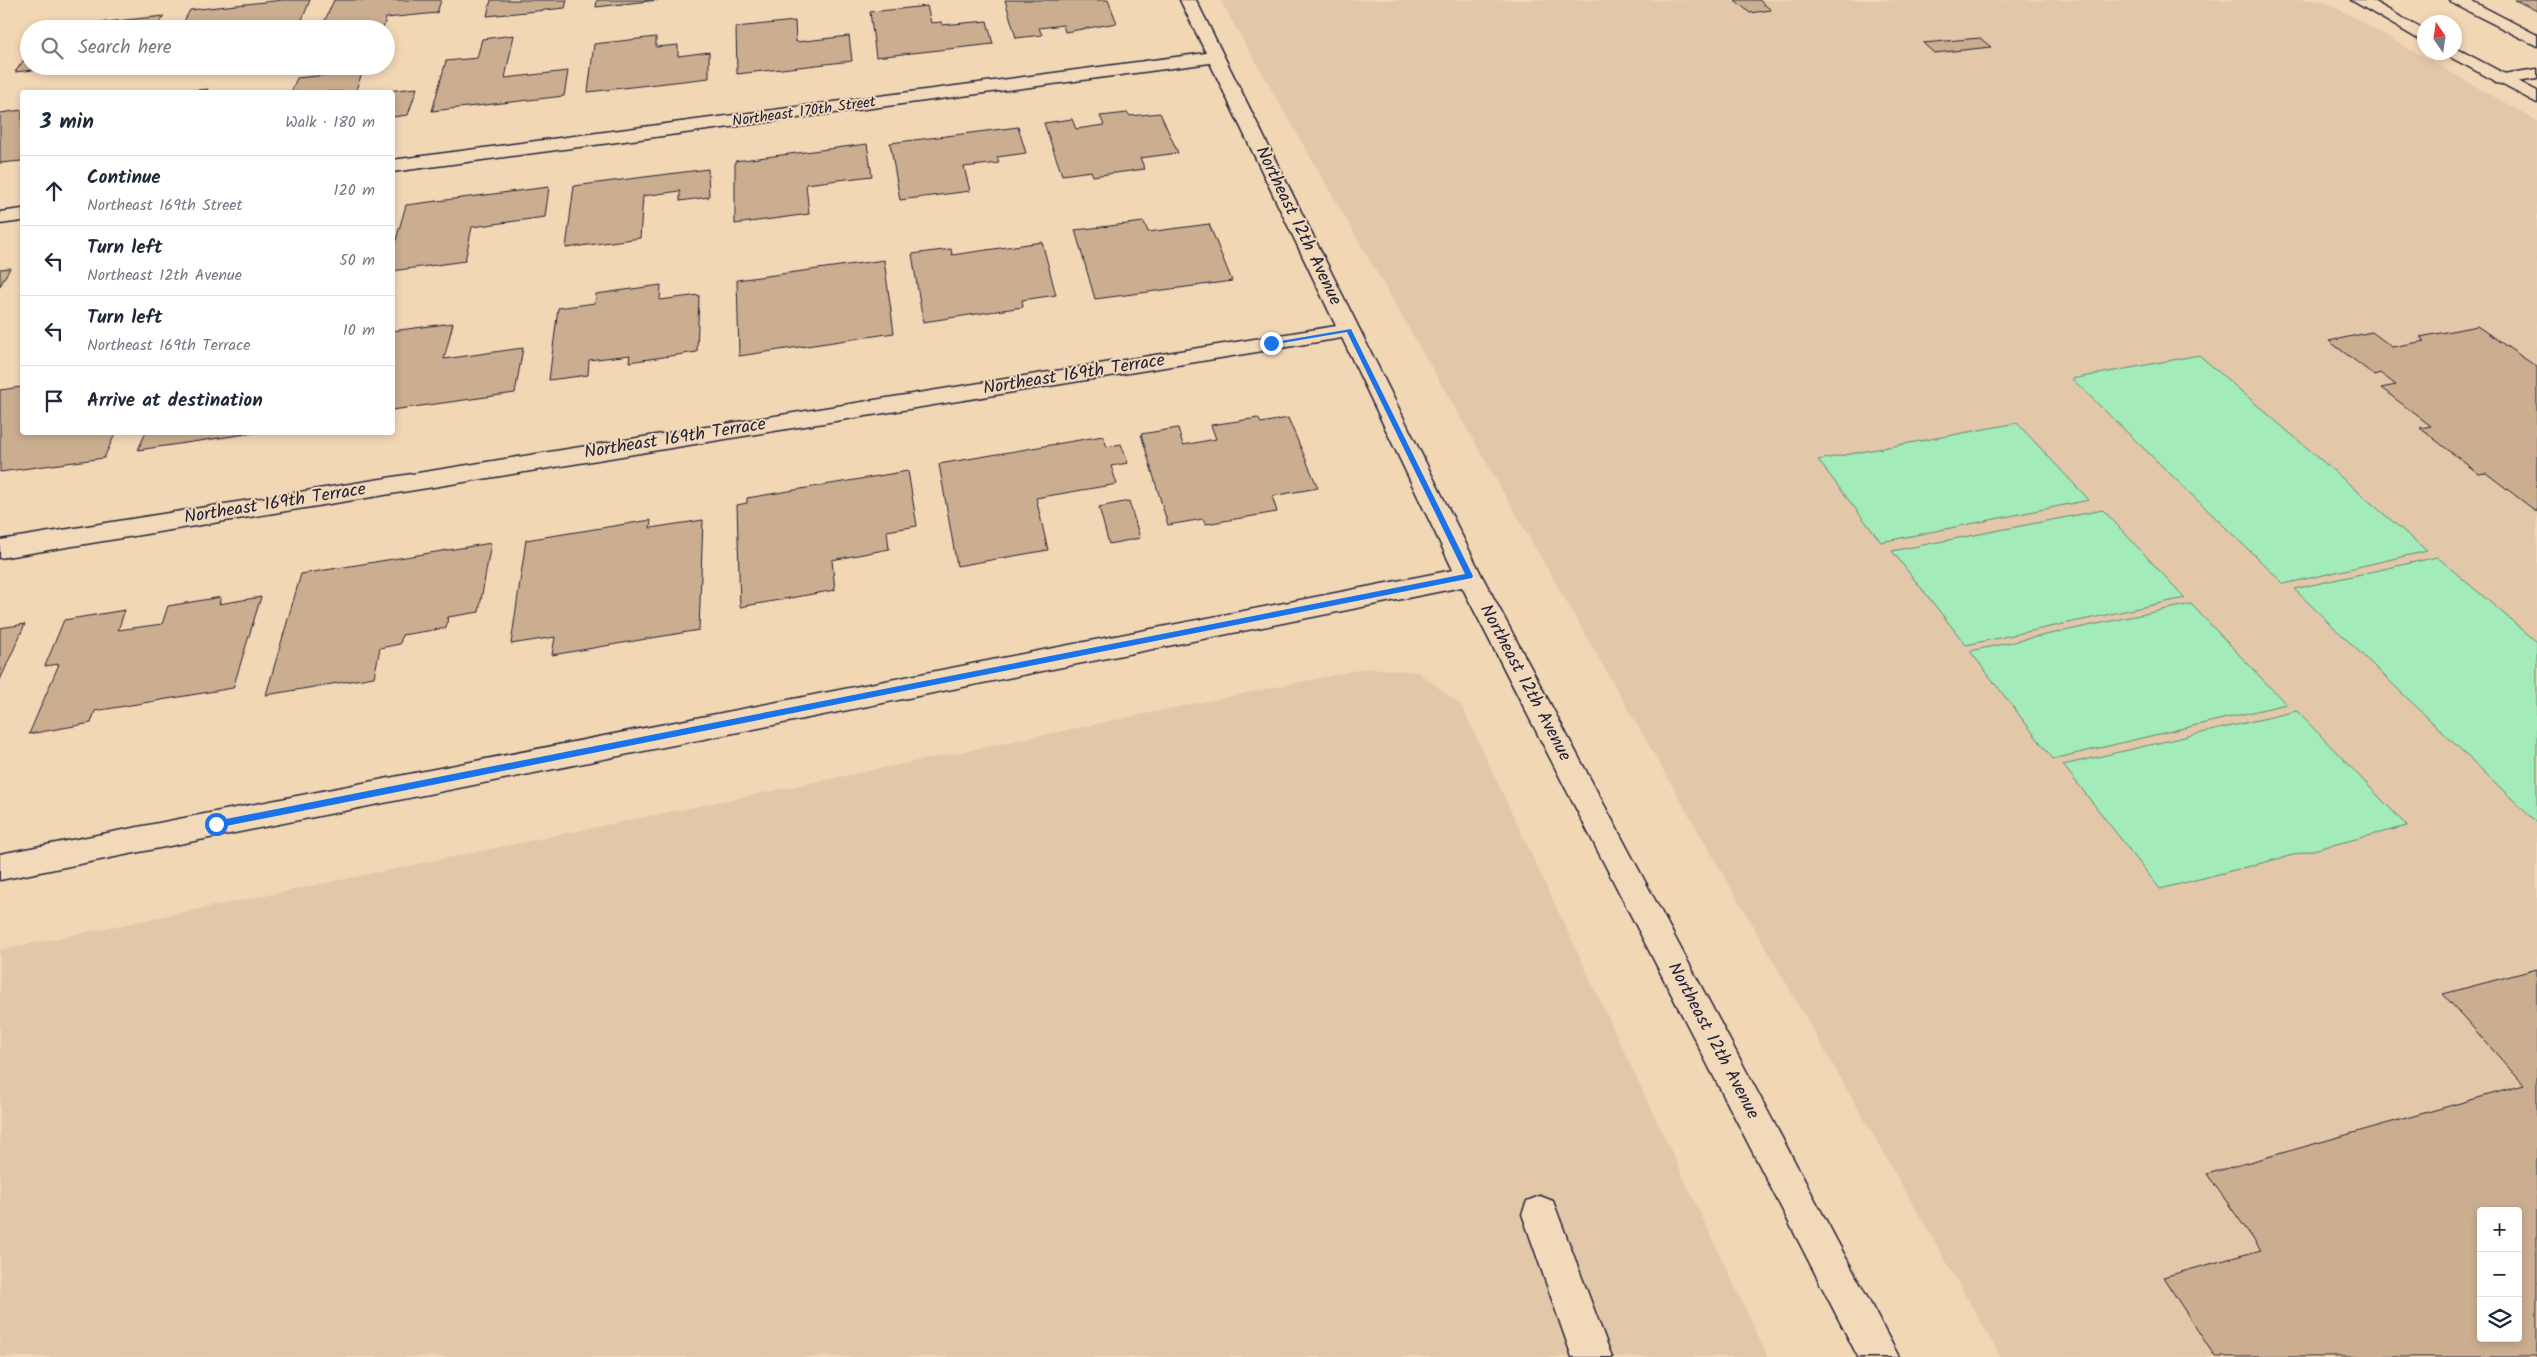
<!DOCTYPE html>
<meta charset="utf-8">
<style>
:root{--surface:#fff;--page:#f6f6f7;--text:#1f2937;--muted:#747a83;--line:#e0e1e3}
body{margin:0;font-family:Kalam,sans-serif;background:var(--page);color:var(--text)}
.controls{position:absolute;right:15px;bottom:15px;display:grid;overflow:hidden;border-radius:5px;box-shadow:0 2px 8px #0003}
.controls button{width:45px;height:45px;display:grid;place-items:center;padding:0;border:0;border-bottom:1px solid var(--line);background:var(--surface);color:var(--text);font:25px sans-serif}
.compass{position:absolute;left:2417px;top:15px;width:45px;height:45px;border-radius:50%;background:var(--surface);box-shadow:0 2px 8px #0003;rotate:347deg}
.stop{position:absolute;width:15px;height:15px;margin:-11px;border:4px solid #1a73e8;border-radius:50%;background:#fff}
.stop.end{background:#1a73e8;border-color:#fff;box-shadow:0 1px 5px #0008}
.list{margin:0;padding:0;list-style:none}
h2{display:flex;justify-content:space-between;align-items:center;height:65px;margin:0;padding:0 20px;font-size:21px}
h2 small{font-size:16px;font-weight:400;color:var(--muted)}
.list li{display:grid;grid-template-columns:32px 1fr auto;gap:15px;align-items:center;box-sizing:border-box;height:70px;padding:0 20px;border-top:1px solid var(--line)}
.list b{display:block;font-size:19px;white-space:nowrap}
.list p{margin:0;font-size:16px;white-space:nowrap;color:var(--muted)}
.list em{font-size:16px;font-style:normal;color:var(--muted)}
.icon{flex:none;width:28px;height:28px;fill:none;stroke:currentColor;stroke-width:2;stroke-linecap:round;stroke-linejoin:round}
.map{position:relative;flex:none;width:2537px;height:1357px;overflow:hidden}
.search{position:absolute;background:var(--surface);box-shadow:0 2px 8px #0003;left:20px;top:20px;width:375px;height:55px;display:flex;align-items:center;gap:12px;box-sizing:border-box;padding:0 18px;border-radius:28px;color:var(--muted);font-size:19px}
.panel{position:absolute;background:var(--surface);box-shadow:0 2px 8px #0003;left:20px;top:90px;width:375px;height:345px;border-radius:5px}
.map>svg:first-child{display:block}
</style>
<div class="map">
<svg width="2537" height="1357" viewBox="0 0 2537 1357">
<rect width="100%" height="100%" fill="#f2d7b5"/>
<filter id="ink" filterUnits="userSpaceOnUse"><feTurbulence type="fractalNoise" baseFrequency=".02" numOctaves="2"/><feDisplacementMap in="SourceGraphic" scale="10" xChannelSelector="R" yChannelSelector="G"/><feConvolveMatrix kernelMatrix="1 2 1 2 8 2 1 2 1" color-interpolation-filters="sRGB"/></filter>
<g filter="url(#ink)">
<g fill="#e2c8a8" fill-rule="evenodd">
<path d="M1220 0H2323L2537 121V1357H2001ZM2481 1211H2518V1338H2481Z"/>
<polygon points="1368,668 1418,672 1461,705 1768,1357 0,1357 0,950"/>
</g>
<g fill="#a3ebb9" stroke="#62867a">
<polygon points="2199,355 2427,551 2284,584 2072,379"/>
<polygon points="2017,423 2089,500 1881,542 1818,460"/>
<polygon points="2103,510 2185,598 1966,645 1892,551"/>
<polygon points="2437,557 2537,642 2537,823 2294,589"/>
<polygon points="2191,604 2286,704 2053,759 1970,651"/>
<polygon points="2297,711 2407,826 2160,889 2063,765"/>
</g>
<g fill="#cbae8f" stroke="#22223b" fill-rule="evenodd">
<polygon points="283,0 310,0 302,20 241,26 240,29 180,29 190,10"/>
<polygon points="334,0 441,0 437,13 386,18 383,29 321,29"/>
<polygon points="491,0 567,0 565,8 487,16"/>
<polygon points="597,0 658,0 596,7"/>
<polygon points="1005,0 1108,0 1117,23 1065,32 1063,25 1039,28 1042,35 1016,38"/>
<polygon points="1735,0 1759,0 1771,10 1750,13"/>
<polygon points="2515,0 2537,0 2537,11"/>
<polygon points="927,6 931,23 942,22 942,25 987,21 993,44 876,57 870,12"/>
<polygon points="164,16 156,29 47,29 48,28"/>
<polygon points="795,21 796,42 849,36 852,61 737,74 736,27"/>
<polygon points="514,35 505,78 568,71 564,96 432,111 446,61 477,58 482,39"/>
<polygon points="656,37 656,47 678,45 678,56 709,52 709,78 588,92 594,44"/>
<polygon points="1980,38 1991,47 1934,53 1923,43"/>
<polygon points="29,53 29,66 71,66 15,72"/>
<polygon points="363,71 355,92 291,92 297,78"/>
<polygon points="417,88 408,115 392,117 392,92 376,92"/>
<polygon points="208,89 207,92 176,92"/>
<polygon points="22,110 22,161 0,163 0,113"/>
<polygon points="1128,113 1130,116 1160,113 1178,153 1140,158 1145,169 1093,176 1091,171 1062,175 1044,123 1072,119 1076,129 1104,125 1100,116"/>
<polygon points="1018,127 1026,153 997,157 999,163 964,167 970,191 900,200 890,143"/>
<polygon points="867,144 872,176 806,184 809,214 735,224 735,161"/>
<polygon points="708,169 709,197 680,201 680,191 643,196 640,238 566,248 574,186"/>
<polygon points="549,187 545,217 472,227 465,261 392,271 392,254 406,205"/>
<polygon points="1144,222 1148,232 1209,224 1232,281 1095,299 1075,230"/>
<polygon points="1042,242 1056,295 1022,300 1023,307 923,322 912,254 951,249 952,255"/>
<polygon points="884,260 894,333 739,356 737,280"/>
<polygon points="10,268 0,286 0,269"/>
<polygon points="661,285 660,300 699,295 697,352 629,362 630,355 589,360 588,375 549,380 558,308 595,303 596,294"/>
<polygon points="453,323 444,359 523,348 515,393 392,410 392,331"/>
<polygon points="2477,326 2537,367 2537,512 2486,473 2479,474 2420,428 2431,426 2381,388 2396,385 2380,373 2374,375 2329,341 2372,332 2392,347 2425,341 2420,337"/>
<polygon points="22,387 22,432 116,432 104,458 0,472 0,390"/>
<polygon points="1258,418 1261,423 1288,418 1318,488 1272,496 1277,512 1206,524 1203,519 1168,525 1141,434 1178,428 1183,445 1216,439 1211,425"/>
<polygon points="146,432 260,432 138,450"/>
<polygon points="1103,436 1107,447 1121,444 1128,463 1111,466 1117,484 1036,498 1048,550 957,566 939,464"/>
<polygon points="908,471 917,526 887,531 889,549 832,560 835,590 740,607 737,505 747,503 747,498"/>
<polygon points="1129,501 1140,538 1109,544 1099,507"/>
<polygon points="651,520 650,528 703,520 699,630 552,655 555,637 511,644 526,540"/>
<polygon points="491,543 479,612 448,617 446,628 402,635 400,644 380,648 374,677 266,695 301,574"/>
<polygon points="221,597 219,604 261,597 233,688 95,711 91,723 29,734 59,664 45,666 64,620 125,610 118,630 162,624 168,606"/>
<polygon points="25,624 0,680 0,628"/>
<path d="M2537 969V1357H2215L2163 1277 2261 1250 2207 1174 2524 1085 2443 994ZM2481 1211H2518V1338H2481Z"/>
</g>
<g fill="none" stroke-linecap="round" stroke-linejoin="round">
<g stroke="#22223b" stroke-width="3">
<g id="service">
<polygon points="2450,0 2470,0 2537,35 2537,46 2452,3"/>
<polygon points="2537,69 2537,79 2502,84 2496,83 2493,79 2496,75"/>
<polygon points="1540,1196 1553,1201 1612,1357 1572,1357 1522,1214 1527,1201"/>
</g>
</g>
<g stroke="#22223b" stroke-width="3">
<g id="minor">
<polygon points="1180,0 1196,0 1482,576 1899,1357 1858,1357 1462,587 0,880 0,854 1453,570 1342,338 0,558 0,540 1336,326 1210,63 392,172 392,160 1206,53"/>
<polygon points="2351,0 2371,0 2424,30 2424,41 2418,39"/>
<polygon points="2454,47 2537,91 2537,103 2448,56 2446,52 2454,52"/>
<polygon points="22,209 22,221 0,224 0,212"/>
</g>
</g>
<use href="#service" fill="#f2d9ba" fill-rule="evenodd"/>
<use href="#minor" fill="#f2d9ba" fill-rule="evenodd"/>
</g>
</g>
<polygon fill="#1a73e8" points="1351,329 1473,576 1472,578 216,828 211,824 216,821 1465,574 1347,332 1271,345 1268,343"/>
<g text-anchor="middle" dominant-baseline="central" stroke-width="4" stroke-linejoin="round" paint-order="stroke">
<g font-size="15" fill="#22223b" stroke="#f2d9ba">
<text transform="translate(804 112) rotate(-8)">Northeast 170th Street</text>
</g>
<g font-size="18" fill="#22223b" stroke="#f2d9ba">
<text transform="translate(1298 226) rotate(64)">Northeast 12th Avenue</text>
<text transform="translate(1074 375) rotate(-9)">Northeast 169th Terrace</text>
<text transform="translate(675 439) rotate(-9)">Northeast 169th Terrace</text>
<text transform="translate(275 504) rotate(-9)">Northeast 169th Terrace</text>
<text transform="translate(1525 683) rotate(62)">Northeast 12th Avenue</text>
<text transform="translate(1713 1041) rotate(62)">Northeast 12th Avenue</text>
</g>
</g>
</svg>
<div class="controls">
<button>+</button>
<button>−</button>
<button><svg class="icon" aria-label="layers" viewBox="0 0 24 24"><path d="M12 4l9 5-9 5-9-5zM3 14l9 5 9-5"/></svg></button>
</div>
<svg class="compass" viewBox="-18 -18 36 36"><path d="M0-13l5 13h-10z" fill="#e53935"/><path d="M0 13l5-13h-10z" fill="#747a83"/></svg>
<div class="stop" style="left:216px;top:824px"></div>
<div class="stop end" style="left:1271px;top:343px"></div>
<div class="search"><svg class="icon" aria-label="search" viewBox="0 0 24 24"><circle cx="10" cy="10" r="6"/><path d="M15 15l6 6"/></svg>Search here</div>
<section class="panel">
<h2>3 min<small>Walk · 180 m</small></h2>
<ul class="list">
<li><svg class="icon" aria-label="ahead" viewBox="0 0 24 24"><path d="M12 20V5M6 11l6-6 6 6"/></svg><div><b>Continue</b><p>Northeast 169th Street</p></div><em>120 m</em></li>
<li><svg class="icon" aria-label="left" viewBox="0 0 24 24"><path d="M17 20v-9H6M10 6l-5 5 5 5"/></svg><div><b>Turn left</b><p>Northeast 12th Avenue</p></div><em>50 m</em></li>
<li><svg class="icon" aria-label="left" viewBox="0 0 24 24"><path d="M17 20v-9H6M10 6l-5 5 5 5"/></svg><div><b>Turn left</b><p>Northeast 169th Terrace</p></div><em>10 m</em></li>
<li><svg class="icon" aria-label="arrive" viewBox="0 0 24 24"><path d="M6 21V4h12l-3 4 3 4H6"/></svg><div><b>Arrive at destination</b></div></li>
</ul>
</section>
</div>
